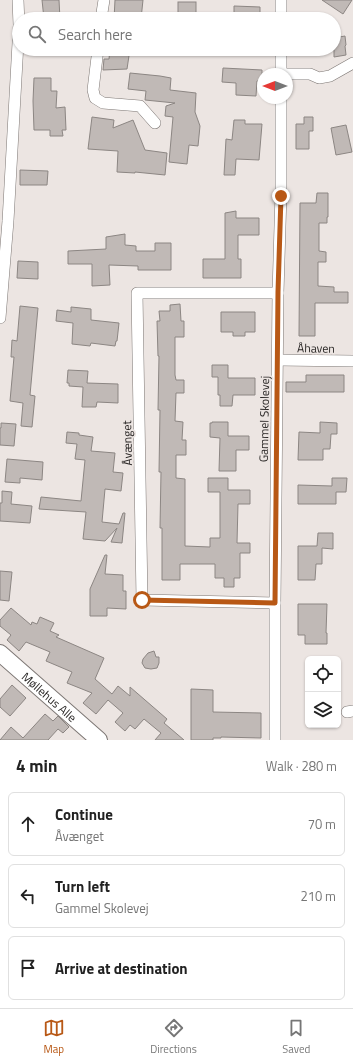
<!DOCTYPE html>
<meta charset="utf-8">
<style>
:root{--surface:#fff;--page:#f2f2f2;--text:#222;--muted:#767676;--line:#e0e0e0;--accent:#b85815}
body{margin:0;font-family:"Titillium Web",sans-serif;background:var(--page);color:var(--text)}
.controls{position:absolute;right:12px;bottom:12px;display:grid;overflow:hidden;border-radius:6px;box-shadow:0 1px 3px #0004}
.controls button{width:36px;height:36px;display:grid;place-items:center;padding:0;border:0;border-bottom:1px solid var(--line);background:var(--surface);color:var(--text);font:20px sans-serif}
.compass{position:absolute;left:257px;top:68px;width:36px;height:36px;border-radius:50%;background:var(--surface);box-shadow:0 1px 3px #0004;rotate:270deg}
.stop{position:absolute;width:12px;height:12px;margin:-9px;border:3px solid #b85815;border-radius:50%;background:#fff}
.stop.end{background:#b85815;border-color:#fff;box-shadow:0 1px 4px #0008}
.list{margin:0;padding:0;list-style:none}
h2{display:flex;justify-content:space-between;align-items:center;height:52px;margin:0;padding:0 16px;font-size:17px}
h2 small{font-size:13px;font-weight:400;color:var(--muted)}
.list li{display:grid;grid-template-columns:26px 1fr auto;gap:12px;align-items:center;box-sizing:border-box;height:64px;margin:0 8px 8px;padding:0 8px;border:1px solid var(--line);border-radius:6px}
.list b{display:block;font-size:15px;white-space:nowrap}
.list p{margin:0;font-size:13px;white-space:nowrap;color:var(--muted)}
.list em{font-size:13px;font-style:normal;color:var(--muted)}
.icon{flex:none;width:22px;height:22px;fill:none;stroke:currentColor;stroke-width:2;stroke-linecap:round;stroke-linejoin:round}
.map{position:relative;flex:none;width:353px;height:740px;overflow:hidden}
.search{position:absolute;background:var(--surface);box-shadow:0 1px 3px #0004;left:12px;right:12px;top:12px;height:44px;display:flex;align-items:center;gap:10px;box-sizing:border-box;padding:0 14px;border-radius:22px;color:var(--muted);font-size:15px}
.sheet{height:268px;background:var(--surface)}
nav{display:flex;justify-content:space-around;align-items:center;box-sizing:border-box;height:56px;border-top:1px solid var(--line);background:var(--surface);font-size:11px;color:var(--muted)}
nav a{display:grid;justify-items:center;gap:2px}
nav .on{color:var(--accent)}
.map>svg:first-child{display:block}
</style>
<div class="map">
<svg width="353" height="740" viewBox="0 0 353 740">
<rect width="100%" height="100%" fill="#ece5e2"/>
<g fill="#c0b9b6" stroke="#8c8683">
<polygon points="42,0 59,0 60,19 44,19"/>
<polygon points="115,0 143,0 141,19 114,19"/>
<polygon points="322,0 352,0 343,14"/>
<rect x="178" y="2" width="18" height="17"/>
<polygon points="234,6 260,7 260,19 234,19"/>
<polygon points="345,36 346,45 345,46 346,55 334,57 334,38"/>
<polygon points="110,49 130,49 127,69 103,70 104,59 109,59"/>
<polygon points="223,68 262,70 262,81 257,81 256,96 236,95 236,83 222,82"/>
<polygon points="130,73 160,76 171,78 170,90 196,93 195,112 200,126 198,146 189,145 187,164 169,162 173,117 165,116 166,106 175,103 145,100 146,91 128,89"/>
<polygon points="34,78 51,78 51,91 57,91 56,108 65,107 66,130 62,130 63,136 50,136 50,130 34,130 33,101"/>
<polygon points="92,117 114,120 113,128 133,120 145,150 167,153 165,175 135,172 135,173 117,172 118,151 88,149"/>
<polygon points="304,117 313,117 313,131 309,131 309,149 296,149 296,124 304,124"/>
<polygon points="234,120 245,120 245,124 262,124 259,160 236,159 235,175 224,175 226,139 232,140"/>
<polygon points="346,125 352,152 336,155 331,128"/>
<polygon points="20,170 48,171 47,185 20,185"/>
<polygon points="317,193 328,193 328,217 327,217 327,223 319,223 319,251 326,252 326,262 318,262 318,286 334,287 334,292 348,292 348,303 315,303 315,336 299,336 300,203 316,203"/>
<polygon points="236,211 236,218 259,218 259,235 238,235 238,259 241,259 241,278 203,278 203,259 225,259 225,213"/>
<polygon points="125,234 125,245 136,246 136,251 155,251 155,243 171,243 171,270 138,270 138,266 109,265 110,285 92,286 92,264 68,264 68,251 106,249 106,237"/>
<polygon points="18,261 38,262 38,279 17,278"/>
<polygon points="180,304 181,321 184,321 184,337 175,337 175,375 176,380 184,380 184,393 176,393 175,421 183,422 182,440 186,440 186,455 176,455 176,478 185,479 185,546 210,547 210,538 220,538 220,492 208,492 208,478 228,478 228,490 250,490 250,504 238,504 237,543 250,543 250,553 240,553 240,578 234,578 234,587 224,587 224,578 215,578 215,564 180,564 180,580 162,580 162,528 160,528 161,472 159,472 160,410 158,410 159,356 158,356 157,321 160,321 159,311 170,311 170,305"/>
<polygon points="20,306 38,308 30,395 35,396 32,427 21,426 23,403 10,401 14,357 11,357 12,340 17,341"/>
<polygon points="71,307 91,309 91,320 119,323 117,341 116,341 115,346 91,343 90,346 72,344 73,323 56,321 57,310 71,312"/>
<polygon points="221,312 255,312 255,332 245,332 245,336 233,336 233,332 221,332"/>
<polygon points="212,365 228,365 228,378 255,378 255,395 233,395 232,406 220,406 220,395 218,395 218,377 212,377"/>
<polygon points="68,370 88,371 87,383 118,384 118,403 97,402 96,407 82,407 83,387 69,386 69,383 67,383"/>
<polygon points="306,375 344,375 344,392 286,392 286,382 306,382"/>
<polygon points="212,422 228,422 228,436 249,436 249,450 236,450 236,471 219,471 220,438 210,437 210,423 212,423"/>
<polygon points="320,422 337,423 337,434 331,434 330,449 323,449 323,460 298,460 299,432 320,433"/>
<polygon points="1,423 16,424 14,446 0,445 0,428 1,428"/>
<polygon points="67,432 79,433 79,435 93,437 91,451 115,453 113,472 123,473 121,491 105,489 102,522 119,524 123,513 125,513 122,543 111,542 117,528 105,541 83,539 86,512 39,509 41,497 81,501 85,460 75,459 77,444 66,443"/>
<polygon points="7,459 43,462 42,480 20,478 20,483 5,482"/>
<polygon points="332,478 347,478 346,492 336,492 336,504 298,504 298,485 332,486"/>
<polygon points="2,491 12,492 11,504 32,506 30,523 0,521 0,503 2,503"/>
<polygon points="318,533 333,533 333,549 322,548 322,564 316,564 315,580 298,580 298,546 317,546"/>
<polygon points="105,555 107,555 105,574 123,575 123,591 126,591 126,609 107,608 107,616 90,616 90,589"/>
<polygon points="0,571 12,572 9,601 0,600"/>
<polygon points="298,604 327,604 326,633 327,633 327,644 305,644 305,635 298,635"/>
<polygon points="11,608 31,625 32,622 37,624 40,617 54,623 50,631 59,635 56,637 104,658 95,679 112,694 118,686 130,696 130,687 167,719 164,723 184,740 155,740 161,733 144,719 135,729 130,725 125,731 115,722 123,713 108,700 96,714 83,703 92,693 67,683 72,672 46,661 50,652 26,642 19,651 7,640 11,635 0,626 0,620"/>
<polygon points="154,651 156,657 159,657 159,663 157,668 151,669 145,668 142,663 143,659 148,653"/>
<polygon points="12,685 26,698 10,716 0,707 0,699"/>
<polygon points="191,689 213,690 213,712 261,713 261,738 221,737 221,738 213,738 213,740 191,740"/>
<polygon points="45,714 53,721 58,716 69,727 63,733 58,729 48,740 0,740 11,727 23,738"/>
</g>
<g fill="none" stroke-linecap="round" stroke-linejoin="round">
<g stroke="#7d7774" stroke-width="12">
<g id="street">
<polyline points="281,0 281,19"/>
<polyline points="101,19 104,0"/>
<polyline points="98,49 93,90 95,98 103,103 140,106 155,123"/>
<polyline points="281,49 281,74"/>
<polyline points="281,74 310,74 319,78 330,76 353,63"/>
<polyline points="0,318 8,221 19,25 18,0"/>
<polyline points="278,360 353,361"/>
<polyline points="275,603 142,600 137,293 278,293"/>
<polyline points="347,712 353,711"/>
<polyline points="275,740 275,603 278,293 281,193 281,98"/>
</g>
</g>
<g stroke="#7d7774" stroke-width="18">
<g id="secondary">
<path id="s1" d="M0 653 99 740"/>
</g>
</g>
<use href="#street" stroke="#fff" stroke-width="11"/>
<use href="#secondary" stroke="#fff" stroke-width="16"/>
</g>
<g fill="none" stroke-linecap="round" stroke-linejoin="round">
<polyline stroke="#b85815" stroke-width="5" points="142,600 275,603 278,292 281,196"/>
</g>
<g text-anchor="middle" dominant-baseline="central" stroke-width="3.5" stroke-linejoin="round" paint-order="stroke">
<g font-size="12" fill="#211e1d" stroke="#ece5e2">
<text transform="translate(316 348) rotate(1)">Åhaven</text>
<text transform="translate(264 419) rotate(-89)">Gammel Skolevej</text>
<text transform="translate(127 443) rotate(-91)">Åvænget</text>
<text stroke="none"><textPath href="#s1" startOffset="66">Møllehus Alle</textPath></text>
</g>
</g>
</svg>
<div class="controls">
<button><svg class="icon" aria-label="locate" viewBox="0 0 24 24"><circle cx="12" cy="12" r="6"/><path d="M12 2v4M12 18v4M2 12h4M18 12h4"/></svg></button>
<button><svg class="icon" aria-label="layers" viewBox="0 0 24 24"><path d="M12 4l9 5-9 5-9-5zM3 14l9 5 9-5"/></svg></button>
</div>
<svg class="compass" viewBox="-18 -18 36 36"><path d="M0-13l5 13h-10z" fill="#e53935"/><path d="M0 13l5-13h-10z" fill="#767676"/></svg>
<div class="stop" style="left:142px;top:600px"></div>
<div class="stop end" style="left:281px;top:196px"></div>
<div class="search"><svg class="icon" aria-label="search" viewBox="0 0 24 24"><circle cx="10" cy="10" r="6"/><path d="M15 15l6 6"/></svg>Search here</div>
</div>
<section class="sheet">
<h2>4 min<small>Walk · 280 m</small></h2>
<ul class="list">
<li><svg class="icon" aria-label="ahead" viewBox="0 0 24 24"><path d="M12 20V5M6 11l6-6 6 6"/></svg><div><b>Continue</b><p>Åvænget</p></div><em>70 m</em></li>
<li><svg class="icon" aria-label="left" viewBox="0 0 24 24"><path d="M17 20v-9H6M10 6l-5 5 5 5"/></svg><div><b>Turn left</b><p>Gammel Skolevej</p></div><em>210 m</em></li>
<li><svg class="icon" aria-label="arrive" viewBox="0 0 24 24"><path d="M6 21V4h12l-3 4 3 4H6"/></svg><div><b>Arrive at destination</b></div></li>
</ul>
</section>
<nav>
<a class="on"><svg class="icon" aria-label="map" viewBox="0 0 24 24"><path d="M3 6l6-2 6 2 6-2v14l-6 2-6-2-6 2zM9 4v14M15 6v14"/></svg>Map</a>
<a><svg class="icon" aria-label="directions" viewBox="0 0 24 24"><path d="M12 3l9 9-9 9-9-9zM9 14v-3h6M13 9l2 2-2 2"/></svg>Directions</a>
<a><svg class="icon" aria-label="saved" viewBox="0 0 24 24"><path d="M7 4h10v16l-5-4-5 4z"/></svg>Saved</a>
</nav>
